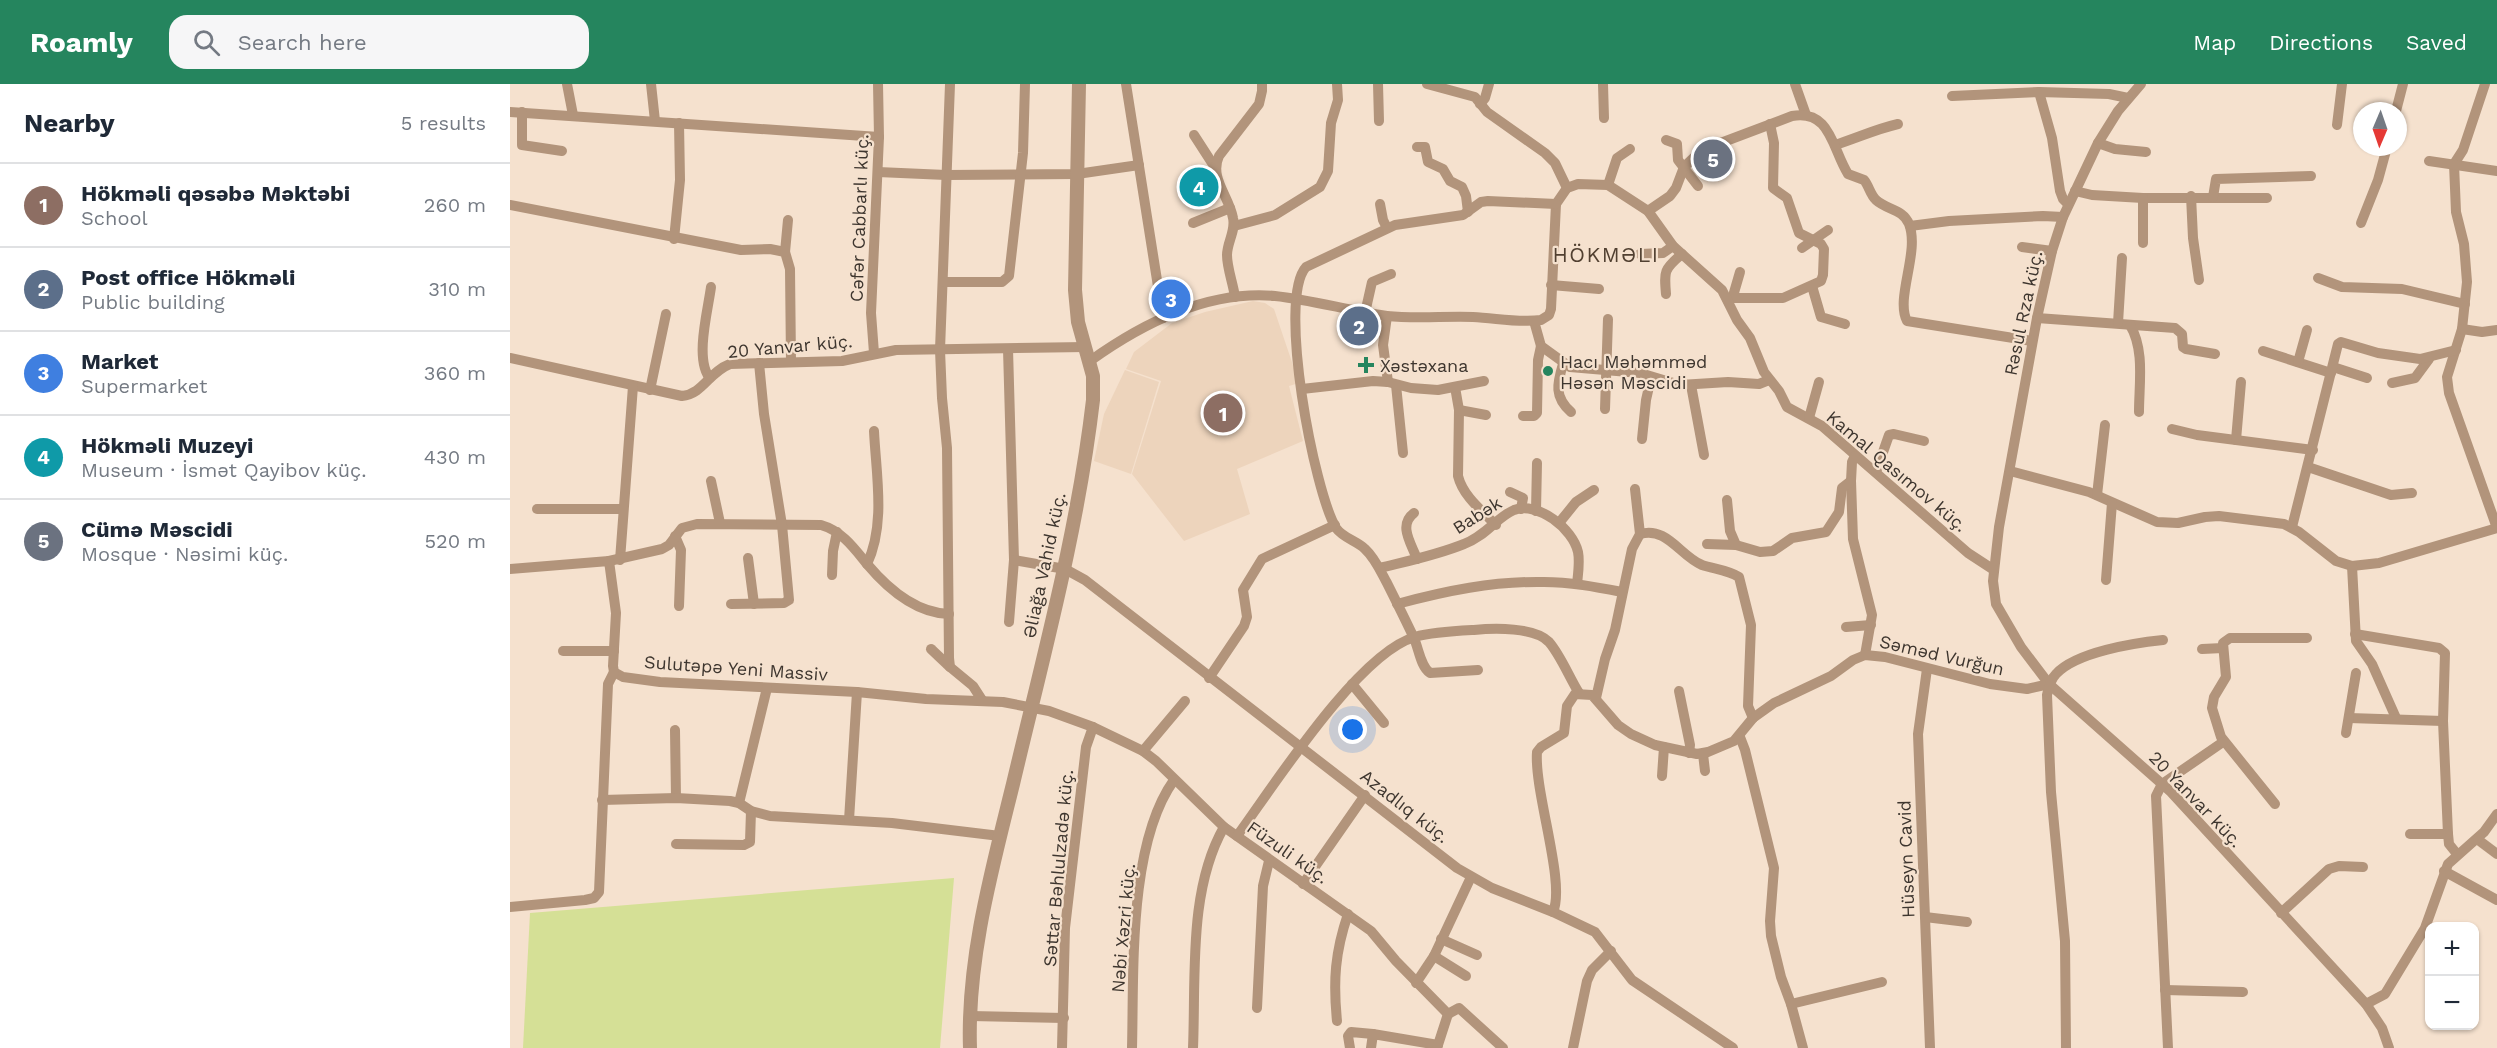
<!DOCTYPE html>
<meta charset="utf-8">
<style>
:root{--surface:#fff;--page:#f6f6f7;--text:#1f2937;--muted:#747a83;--line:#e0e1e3;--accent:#25855e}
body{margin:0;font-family:"Work Sans",sans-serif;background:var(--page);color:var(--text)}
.controls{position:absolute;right:18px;bottom:18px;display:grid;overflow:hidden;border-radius:12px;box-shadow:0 2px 4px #0004}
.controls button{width:54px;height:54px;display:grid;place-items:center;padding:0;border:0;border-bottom:2px solid var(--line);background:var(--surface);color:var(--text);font:30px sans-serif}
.compass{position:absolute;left:1843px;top:18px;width:54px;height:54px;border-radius:50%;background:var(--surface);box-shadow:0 2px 4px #0004;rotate:182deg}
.you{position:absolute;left:843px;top:646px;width:21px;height:21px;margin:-15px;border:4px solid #fff;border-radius:50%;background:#1a73e8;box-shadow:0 0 0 9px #1a73e833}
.badge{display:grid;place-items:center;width:39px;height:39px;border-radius:50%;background:var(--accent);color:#fff;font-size:20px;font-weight:700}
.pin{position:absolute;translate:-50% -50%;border:3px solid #fff;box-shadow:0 2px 6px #0006}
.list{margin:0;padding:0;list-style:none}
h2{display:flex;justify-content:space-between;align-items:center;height:78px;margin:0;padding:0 24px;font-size:26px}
h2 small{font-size:20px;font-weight:400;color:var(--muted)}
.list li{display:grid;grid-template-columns:39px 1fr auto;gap:18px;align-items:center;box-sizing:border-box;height:84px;padding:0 24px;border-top:2px solid var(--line)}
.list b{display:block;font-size:22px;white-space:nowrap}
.list p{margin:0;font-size:20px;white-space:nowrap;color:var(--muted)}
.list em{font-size:20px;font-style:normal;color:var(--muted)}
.icon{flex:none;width:33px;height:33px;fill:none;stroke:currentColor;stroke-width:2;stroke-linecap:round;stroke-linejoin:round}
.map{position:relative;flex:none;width:1987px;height:964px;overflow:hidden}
header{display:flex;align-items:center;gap:36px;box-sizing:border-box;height:84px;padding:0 30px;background:var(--accent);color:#fff}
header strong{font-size:28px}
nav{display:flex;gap:33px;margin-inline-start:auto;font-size:21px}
.search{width:420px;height:54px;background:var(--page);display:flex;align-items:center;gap:15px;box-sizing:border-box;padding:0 21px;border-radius:18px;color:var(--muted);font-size:22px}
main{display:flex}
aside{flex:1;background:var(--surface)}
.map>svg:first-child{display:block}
</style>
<header>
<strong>Roamly</strong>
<div class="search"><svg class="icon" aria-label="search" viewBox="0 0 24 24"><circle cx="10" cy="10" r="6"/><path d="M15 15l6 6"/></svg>Search here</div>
<nav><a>Map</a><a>Directions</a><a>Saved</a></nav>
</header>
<main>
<aside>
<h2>Nearby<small>5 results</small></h2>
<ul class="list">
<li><span class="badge" style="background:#8d6e63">1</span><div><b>Hökməli qəsəbə Məktəbi</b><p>School</p></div><em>260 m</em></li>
<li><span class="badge" style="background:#5c6f8a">2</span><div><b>Post office Hökməli</b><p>Public building</p></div><em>310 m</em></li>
<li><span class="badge" style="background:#3f7fe0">3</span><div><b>Market</b><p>Supermarket</p></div><em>360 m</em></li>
<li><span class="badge" style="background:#0f9aa8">4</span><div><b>Hökməli Muzeyi</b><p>Museum · İsmət Qayibov küç.</p></div><em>430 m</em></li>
<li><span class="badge" style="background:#6b7280">5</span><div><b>Cümə Məscidi</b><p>Mosque · Nəsimi küç.</p></div><em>520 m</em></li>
</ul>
</aside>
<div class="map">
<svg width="1987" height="964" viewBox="0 0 1987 964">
<rect width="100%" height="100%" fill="#f5e1ce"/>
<g fill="#edd4bc">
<polygon points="743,217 755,219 764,225 789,299 779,302 793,357 727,385 740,430 674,457 622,390 651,297 616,285 624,268 662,239 695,228"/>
<polygon points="615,286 649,298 621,390 584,377 594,330"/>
</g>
<polygon fill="#d5e096" points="444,794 430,964 13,964 20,829"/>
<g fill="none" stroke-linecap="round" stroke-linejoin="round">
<g stroke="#b2947b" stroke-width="10">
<polyline points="57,0 63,31"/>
<polyline points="141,0 145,37"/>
<polyline points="440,0 430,266 432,314 437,364 439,574 440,583 463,602 472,616"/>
<polyline points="616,0 653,234"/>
<polyline points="868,0 869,37"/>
<polyline points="917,0 965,13 977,28 1035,69 1045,79 1057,104"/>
<polyline points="1093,0 1094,34"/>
<polyline points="1285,0 1296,31"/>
<polyline points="1631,0 1608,27 1588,59 1553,133 1542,167 1527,234 1489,443 1483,497 1486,520 1511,563 1539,600 1661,708 1856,920 1872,944 1879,964"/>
<polyline points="1975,0 1953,66 1944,80 1946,128 1954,160 1957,198 1952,245 1937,293 1939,309 1987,444"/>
<polyline points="1529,8 1542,54 1550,107 1553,115 1558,120"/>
<polyline points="1442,12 1529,8 1599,10 1618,14"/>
<polyline points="970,20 975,14 979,0"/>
<polyline points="1886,27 1893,0"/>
<polyline points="0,28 369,53"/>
<polyline points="12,28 12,61 52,67"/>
<polyline points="1827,41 1832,0"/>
<polyline points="684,51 704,82"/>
<polyline points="1156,56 1167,60 1168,76 1188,102"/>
<polyline points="1588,59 1605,65 1636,68"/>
<path d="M1325 61C1347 54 1366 45 1388 40"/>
<polyline points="907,63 915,63 918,78 933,85 940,97 952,103 956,112 958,128"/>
<polyline points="1919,77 1987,87"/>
<polyline points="368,88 436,91 567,90 629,81"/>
<polyline points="1098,101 1107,74 1120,65"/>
<polyline points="1565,107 1582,111 1633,114 1757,114"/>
<polyline points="1681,112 1683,154 1689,196"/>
<polyline points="1703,113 1706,95 1801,92"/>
<polyline points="1633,114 1633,159"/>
<polyline points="870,120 873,136 877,144"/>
<polyline points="0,121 231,166 260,165 275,168 280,185 281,278"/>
<path d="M1138 127 1160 112 1166 104 1174 83 1192 66 1282 32C1321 25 1322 65 1338 90L1354 96C1359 102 1360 110 1366 116 1377 126 1393 125 1399 140 1410 168 1385 214 1397 237L1522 257"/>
<polyline points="683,139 720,124"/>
<polyline points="1851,139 1868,96 1877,63"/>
<polyline points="724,142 765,131 810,103 818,87 821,39 828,16 827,0"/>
<polyline points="1400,142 1439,137 1533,132 1553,133"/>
<polyline points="164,155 170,96 169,39"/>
<polyline points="1512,163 1542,167"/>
<polyline points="1292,164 1318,146"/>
<polyline points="275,168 278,136"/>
<polyline points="1130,170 1153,169 1163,162"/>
<polyline points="1808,194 1832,203 1892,205 1955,220"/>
<polyline points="434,198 492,198 499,192 513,69 515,0"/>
<polyline points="1041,201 1089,205"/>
<polyline points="1302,202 1311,233 1335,240"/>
<path d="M1156 210C1154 187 1154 185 1172 170"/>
<polyline points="1223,212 1230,188"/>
<path d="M725 213C723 199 717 184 717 171 717 158 726 147 723 134 719 112 699 94 709 72L749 20 752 7V0"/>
<polyline points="1217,214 1273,214 1311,197 1313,191 1314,165 1311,160 1289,149 1277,114 1263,104 1264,59 1260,40"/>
<polyline points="855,229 862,198 881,190"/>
<polyline points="877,232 873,261 878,298"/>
<polyline points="1527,234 1665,244 1672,250 1673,263 1676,265 1705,270"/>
<polyline points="1024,237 1031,262 1060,283 1130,289 1170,301 1218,298 1249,300 1259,296"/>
<polyline points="1608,239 1612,174"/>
<path d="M1620 241C1635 266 1629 300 1629 328"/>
<polyline points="1952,245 1972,248 1987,246"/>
<polyline points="498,265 504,476 499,538"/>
<polyline points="1753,267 1821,289"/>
<polyline points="364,269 361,229 369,53 368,0"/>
<path d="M0 274 172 312C193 310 199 288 220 280L332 277 386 266 576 263"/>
<path d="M580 277C633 239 698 206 765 212 803 216 839 227 877 232 906 235 934 232 963 233 986 234 1009 239 1031 236L1039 231 1041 225 1046 120 1057 104 1068 100 1098 101 1138 127 1163 162 1212 206 1227 236 1240 254 1254 288 1269 307 1277 323 1312 342 1458 469 1484 486"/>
<polyline points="1788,278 1797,246"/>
<path d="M1053 280C1047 300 1044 313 1061 328"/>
<polyline points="1823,283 1857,294"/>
<path d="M199 293C185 274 198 226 201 203"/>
<polyline points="1882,299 1905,294 1919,275"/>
<polyline points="886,301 893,369"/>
<polyline points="1181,301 1194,371"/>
<path d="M945 303 949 326 948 392C953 412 971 426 986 441"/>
<polyline points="792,305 863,297 878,298 901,304 928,306 974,297"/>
<polyline points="140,306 156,230"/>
<polyline points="1095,325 1098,235"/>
<polyline points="949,326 976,331"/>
<polyline points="1013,332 1024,332 1027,329 1028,276 1031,262"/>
<polyline points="1299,334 1309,298"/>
<polyline points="1662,345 1687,351 1803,366"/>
<polyline points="1132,355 1136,316 1141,294"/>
<polyline points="1726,356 1731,298"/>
<polyline points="1345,372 1342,378 1341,397 1343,455 1362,531 1355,571"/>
<polyline points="1798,383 1881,411 1902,409"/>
<polyline points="1500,387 1579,408 1647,438 1668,439 1695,433 1709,432 1774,440 1789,448 1826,477 1842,482 1869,479 1987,444"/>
<polyline points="1366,388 1379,351 1384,350 1414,357"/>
<polyline points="201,397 210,439"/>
<polyline points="1000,408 1013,414 1011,425"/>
<polyline points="1587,411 1595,341"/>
<polyline points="1217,416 1220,447 1226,461 1250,468 1263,467 1282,454 1316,448 1329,428 1332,404 1341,397"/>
<polyline points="27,425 113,425"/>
<polyline points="1026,427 1027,379"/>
<path d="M904 429C888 441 901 459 907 475"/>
<polyline points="1049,439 1066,418 1084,406"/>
<polyline points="1782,443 1828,260 1831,258 1868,269 1910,275 1946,266"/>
<path d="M1130 450C1157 442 1170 472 1192 481 1204 485 1218 486 1229 493L1241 541 1238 622 1243 634"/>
<polyline points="165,452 171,466 169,522"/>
<polyline points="1197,460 1226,461"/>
<polyline points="238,474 244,520"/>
<polyline points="110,476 123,302"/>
<polyline points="504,476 555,485 575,496 947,784 982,804 1043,828 1085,848 1122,896 1223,964"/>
<path d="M99 477 152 465 159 461 172 444 187 440 311 441C332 447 344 464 357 480 378 505 405 529 439 530"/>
<path d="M357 480C376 440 366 390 364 347"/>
<polyline points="1842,482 1846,557 1862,580 1886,634"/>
<path d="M870 484C898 477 927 471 954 460 976 452 987 433 1004 426 1028 417 1063 445 1068 468 1070 478 1068 490 1067 500"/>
<polyline points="0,485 99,477 106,529 103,582 104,588 113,593 150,598 347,608 416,615 493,618 539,627 583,643 633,667 646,677 714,743 861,847 886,877 938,930 949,924 993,964"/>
<polyline points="322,491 323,467 327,448"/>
<polyline points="1596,496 1602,419"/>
<polyline points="221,520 274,519 279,516 272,441 254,330 249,279"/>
<path d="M887 520C935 507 983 497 1034 498 1060 498 1086 503 1112 508"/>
<polyline points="1336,543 1361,541"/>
<polyline points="1845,550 1929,564 1935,569 1933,637 1938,750 1939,760 1947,770"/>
<polyline points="421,565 440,583"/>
<polyline points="1692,565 1713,564"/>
<polyline points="53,567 104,567"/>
<polyline points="1417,585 1408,650 1420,964"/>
<path d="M968 586 920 589C910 582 909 564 903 552 895 535 886 517 877 499 871 488 865 474 855 465 847 457 833 454 826 444 804 407 767 215 796 183L885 141 953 131 971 118 978 117 1046 120"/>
<polyline points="699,594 734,542 737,533 733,506 752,475 825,441"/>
<polyline points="842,600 874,639"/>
<polyline points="1169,607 1180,661 1179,669"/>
<polyline points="1086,614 1095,575 1105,546 1122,465 1130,450 1125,405"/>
<polyline points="1839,634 1933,637"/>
<polyline points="165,646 166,714"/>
<polyline points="1836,649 1846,589"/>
<polyline points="1230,653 1235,666 1264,784 1260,837 1261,852 1271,893 1281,920 1293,964"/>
<polyline points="633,667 675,617"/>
<polyline points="1193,670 1195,687"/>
<polyline points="1152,692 1154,663"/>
<polyline points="92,716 166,714 220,717 229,719 241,727 260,732 382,739 490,752"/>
<polyline points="229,719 257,604"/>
<polyline points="1765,720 1711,653 1702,624 1704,613 1716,593 1713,559 1720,554 1797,554"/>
<polyline points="339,736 347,608"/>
<polyline points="1900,750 1938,750"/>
<path d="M727 752C763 703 848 569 905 553 923 548 945 547 964 546 984 544 1025 543 1039 558 1051 572 1059 593 1069 609"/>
<polyline points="1967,755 1987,770"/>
<polyline points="166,760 234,761 240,758 241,727"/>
<polyline points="1934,787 1987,816"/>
<polyline points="793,800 855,711"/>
<polyline points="0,823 75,816 84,814 89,808 98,600 104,588"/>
<path d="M1043 828C1056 799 1024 708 1027 668L1031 663 1054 649 1057 622 1065 610 1082 611 1108 641 1121 650 1145 661 1187 670 1198 668 1224 657 1243 634 1264 619 1321 592 1343 576 1355 571 1375 573 1480 600 1517 605 1539 600"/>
<polyline points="1771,829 1819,785 1829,782 1853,783"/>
<polyline points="1415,833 1457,838"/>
<polyline points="931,855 967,871"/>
<polyline points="924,872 956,892"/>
<polyline points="906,899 924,872 961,793"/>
<polyline points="1655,906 1733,908"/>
<polyline points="1281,920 1372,898"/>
<polyline points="1856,920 1875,910 1915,844 1938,780 1974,748 1987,730"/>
<polyline points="747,924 753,802 759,777"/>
<polyline points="461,932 554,934"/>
<path d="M827 937C823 897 825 868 838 830"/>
<polyline points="552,964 555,844 576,663 583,643"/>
<path d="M622 964C624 887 618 760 664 696"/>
<path d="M683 964C686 893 678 806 714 743"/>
<polyline points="840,964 838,952 841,948 863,950"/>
<polyline points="861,964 863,950 928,961"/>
<polyline points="927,964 938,930"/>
<polyline points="1063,964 1077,897 1082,886 1101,867"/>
<path d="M1556 964 1555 857 1541 708 1537 611C1539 603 1540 596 1546 590 1566 568 1624 559 1653 556"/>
<polyline points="1658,964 1646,712 1652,700 1713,658"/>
</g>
<path stroke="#b2947b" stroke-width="14" d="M460 964C457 875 482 785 503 700 533 573 568 446 583 316V292L568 238 565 206 569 0"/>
</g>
<g fill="#25855e" stroke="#f5e1ce" stroke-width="2">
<path d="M853 272h6v6h6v6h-6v6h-6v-6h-6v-6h6z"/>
<circle cx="1038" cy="287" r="6"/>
</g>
<g text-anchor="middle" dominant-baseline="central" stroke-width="4.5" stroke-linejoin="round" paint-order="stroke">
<g font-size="18" fill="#3e362f" stroke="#f5e1ce">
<text transform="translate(349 134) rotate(-88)">Cəfər Cabbarlı küç.</text>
<text transform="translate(1513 229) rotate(-78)">Rəsul Rza küç.</text>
<text transform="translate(280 262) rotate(-5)">20 Yanvar küç.</text>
<text transform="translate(1387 387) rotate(40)">Kamal Qasımov küç.</text>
<text transform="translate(967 431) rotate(-32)">Babək</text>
<text transform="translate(534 481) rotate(-78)">Əliağa Vahid küç.</text>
<text transform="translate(1432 571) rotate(13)">Səməd Vurğun</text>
<text transform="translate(226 584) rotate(4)">Sulutəpə Yeni Massiv</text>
<text transform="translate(1686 715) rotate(46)">20 Yanvar küç.</text>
<text transform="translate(895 722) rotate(38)">Azadlıq küç.</text>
<text transform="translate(778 768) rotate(35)">Füzuli küç.</text>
<text transform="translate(1396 775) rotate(-92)">Hüseyn Cavid</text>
<text transform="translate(548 784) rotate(-85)">Səttar Bəhlulzadə küç.</text>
<text transform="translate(613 844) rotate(-85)">Nəbi Xəzri küç.</text>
</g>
<g font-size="18" fill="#3e362f" stroke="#f5e1ce" text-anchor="start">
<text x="1050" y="277">Hacı Məhəmməd<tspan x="1050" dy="21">Həsən Məscidi</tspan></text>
<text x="870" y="281">Xəstəxana</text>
</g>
<g font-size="21" letter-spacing="1.5" fill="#514031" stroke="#f5e1ce">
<text x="1096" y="170">HÖKMƏLI</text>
</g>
</g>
</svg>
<div class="controls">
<button>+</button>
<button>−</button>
</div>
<svg class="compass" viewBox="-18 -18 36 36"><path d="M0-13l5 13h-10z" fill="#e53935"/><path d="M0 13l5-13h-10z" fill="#747a83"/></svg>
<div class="you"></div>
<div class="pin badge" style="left:713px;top:329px;background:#8d6e63">1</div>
<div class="pin badge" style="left:849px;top:242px;background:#5c6f8a">2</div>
<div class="pin badge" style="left:661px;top:215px;background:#3f7fe0">3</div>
<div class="pin badge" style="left:689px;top:103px;background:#0f9aa8">4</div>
<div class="pin badge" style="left:1203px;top:75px;background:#6b7280">5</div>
</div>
</main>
